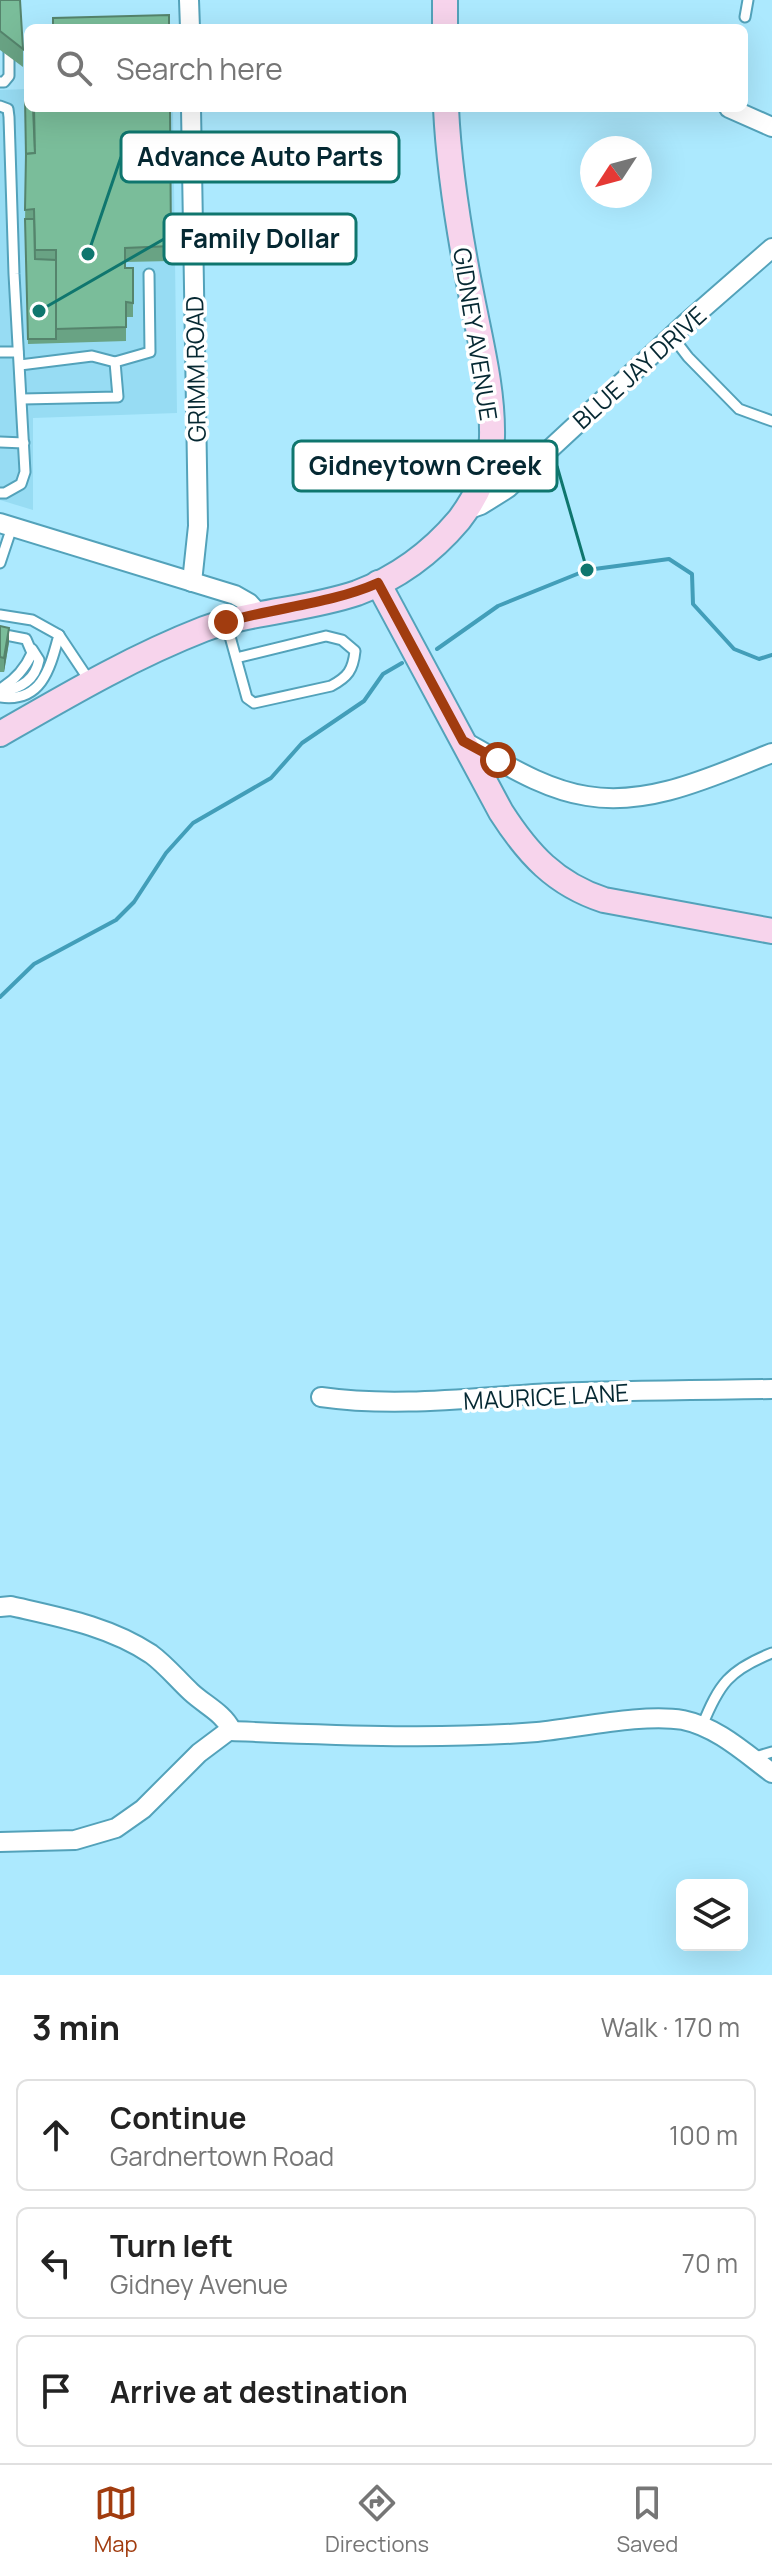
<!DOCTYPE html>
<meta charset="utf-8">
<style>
:root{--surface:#fff;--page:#f2f2f2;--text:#222;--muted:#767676;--line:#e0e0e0;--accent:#a13c0f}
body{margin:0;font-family:Manrope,sans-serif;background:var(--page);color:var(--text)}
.controls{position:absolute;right:24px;bottom:24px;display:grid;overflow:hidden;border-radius:12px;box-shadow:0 8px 32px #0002}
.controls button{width:72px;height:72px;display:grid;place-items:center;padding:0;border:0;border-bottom:2px solid var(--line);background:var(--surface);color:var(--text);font:40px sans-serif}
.compass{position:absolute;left:580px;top:136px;width:72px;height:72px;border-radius:50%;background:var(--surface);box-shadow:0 8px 32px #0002;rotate:234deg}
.stop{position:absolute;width:24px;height:24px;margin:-18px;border:6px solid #a13c0f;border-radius:50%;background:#fff}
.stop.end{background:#a13c0f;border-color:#fff;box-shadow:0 2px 8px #0008}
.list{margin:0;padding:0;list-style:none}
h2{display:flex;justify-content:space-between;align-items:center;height:104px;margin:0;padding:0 32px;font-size:34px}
h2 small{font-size:26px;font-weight:400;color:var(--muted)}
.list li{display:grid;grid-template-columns:52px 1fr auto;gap:24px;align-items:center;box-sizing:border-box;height:112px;margin:0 16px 16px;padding:0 16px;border:2px solid var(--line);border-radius:12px}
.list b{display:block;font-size:30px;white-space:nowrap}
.list p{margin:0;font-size:26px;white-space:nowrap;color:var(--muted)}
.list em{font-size:26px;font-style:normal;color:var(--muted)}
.icon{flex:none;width:44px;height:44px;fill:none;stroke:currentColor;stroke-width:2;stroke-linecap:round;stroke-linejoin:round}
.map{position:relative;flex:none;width:772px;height:1975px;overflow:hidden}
.search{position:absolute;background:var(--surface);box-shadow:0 8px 32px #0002;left:24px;right:24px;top:24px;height:88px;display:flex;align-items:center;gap:20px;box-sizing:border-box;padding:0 28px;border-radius:12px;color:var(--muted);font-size:30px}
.sheet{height:488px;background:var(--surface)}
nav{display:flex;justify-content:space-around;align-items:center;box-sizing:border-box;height:112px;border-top:2px solid var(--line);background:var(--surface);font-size:22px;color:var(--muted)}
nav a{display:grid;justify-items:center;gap:4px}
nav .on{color:var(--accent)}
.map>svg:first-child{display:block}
</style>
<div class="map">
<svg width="772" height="1975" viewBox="0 0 772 1975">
<rect width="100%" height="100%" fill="#ace9fe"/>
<polygon fill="#97dcf3" points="28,29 28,108 173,108 177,413 33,418 33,510 0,500 0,90 27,89"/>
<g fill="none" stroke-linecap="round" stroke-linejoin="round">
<g stroke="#429eb9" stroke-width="4">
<polyline points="437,649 498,606 587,570 669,559 692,574 693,604 734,649 759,659 772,655"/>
<polyline points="0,997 34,964 116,920 134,902 166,853 193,823 271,778 302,743 364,701 383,674 402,663"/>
</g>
<g stroke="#53a2ba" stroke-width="13">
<g id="lane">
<polyline points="745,17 748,0"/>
<polyline points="0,82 4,82 9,76 9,47"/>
<polyline points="0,106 8,109 9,117 14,274 25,472 21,484 5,493 0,493"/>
<polyline points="672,336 688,357 739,409 772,421"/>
<polyline points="0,352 18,352"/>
<polyline points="20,365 92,356 115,362"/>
<polyline points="22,399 118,397 115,362 150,352 149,274"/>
<polyline points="0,442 24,443"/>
<polyline points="0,563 12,527"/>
<path d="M0 615 32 620 59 635C50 668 42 703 0 697"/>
<path d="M226 622 247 698 254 703 331 686C348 677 353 670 355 651L342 640 326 636 236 658"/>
<path d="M0 634 26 639 32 653C25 669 15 680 0 689"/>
<polyline points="59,635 89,680"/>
<path d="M3 692C22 687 35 680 39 660L32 649"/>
<path d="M702 1726C719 1684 729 1670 772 1653"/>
<polyline points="752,1758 772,1752"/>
</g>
</g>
<g stroke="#53a2ba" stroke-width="22">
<g id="street">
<polyline points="189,0 190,28"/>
<polyline points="191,108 198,526 192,582"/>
<polyline points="729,108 772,127"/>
<polyline points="467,510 481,505 508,488 685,324 772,248"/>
<polyline points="0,523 235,595 249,603 258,613"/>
<path d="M463 741C502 762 542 789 587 796 650 807 715 775 772 753"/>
<path d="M321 1397C398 1408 475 1397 552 1393 625 1390 699 1390 772 1389"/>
<path d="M0 1607 11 1606C59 1617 109 1626 151 1654 166 1665 178 1680 191 1692 205 1705 223 1713 231 1729L199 1753 143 1809 116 1828 75 1840 0 1842"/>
<path d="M231 1731C333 1735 435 1740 537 1732 579 1728 643 1713 683 1720 717 1727 745 1753 772 1773"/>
</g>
</g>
<g stroke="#53a2ba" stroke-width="28">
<g id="secondary">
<polyline points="445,28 445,0"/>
<path d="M378 583 501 812C528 854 555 884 604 900L772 931"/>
<path d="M0 734C66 696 132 657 204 629 253 611 307 610 357 593 397 578 432 552 459 520 476 498 492 465 492 437 493 389 480 340 471 293 459 232 449 171 446 108"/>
</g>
</g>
<use href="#lane" stroke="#fff" stroke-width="9"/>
<use href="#street" stroke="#fff" stroke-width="18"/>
<use href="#secondary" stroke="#f7d4ec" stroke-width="24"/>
</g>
<g fill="#69a384">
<polygon points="0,0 23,49 23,67 0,50"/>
<polygon points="170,108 171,261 125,262 125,268 133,303 133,317 126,317 126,341 28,344 25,224 26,158"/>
<polygon points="0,626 9,642 4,672 0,672"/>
</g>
<polygon fill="#55846c" points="9,628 9,642 4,672 4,658"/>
<g fill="#7abd9a" stroke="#55846c" stroke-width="2">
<polygon points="0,0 20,0 23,49 0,31"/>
<polygon points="169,15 169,28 53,28 53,18"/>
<polygon points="25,98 28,98 28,108 33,108 35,153 26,154 26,156"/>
<polygon points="34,108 170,108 171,246 125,248 125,268 133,268 133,303 126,302 126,327 56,329 56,250 35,250 34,209 25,210 26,154 35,153"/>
<polygon points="25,219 34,219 35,259 56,260 56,339 28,339"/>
<polygon points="0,626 9,628 4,658 0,657"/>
</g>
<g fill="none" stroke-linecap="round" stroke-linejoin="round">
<path stroke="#a13c0f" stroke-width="10" d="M226 622C277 607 330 604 378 583L463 741 498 760"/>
</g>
<g text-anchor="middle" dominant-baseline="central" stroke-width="7" stroke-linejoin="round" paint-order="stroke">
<g font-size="24" fill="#052832" stroke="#fff">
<text transform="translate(476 334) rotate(81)">GIDNEY AVENUE</text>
<text transform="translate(639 367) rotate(-42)">BLUE JAY DRIVE</text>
<text transform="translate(195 369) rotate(-91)">GRIMM ROAD</text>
<text transform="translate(546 1396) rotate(-3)">MAURICE LANE</text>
</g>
</g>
<path fill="none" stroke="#0f766e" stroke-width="3" d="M88 254L121 157M39 311L164 239M587 570L557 466"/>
<g fill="#0f766e" stroke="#fff" stroke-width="3">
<circle cx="88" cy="254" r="8"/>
<circle cx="39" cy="311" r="8"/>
<circle cx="587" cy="570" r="8"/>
</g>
<g fill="#fff" stroke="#0f766e" stroke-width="3">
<rect x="121" y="132" width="278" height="50" rx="8"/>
<rect x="164" y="214" width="192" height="50" rx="8"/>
<rect x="293" y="441" width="264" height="50" rx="8"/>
</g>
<g font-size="26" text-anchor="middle" font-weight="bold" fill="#052832">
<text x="260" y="166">Advance Auto Parts</text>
<text x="260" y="248">Family Dollar</text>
<text x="425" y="475">Gidneytown Creek</text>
</g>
</svg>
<div class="controls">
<button><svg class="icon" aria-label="layers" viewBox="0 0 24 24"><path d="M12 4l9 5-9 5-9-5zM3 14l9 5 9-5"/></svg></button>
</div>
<svg class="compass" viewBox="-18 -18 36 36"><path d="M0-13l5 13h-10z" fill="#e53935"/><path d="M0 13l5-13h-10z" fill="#767676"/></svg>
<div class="stop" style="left:498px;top:760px"></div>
<div class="stop end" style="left:226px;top:622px"></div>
<div class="search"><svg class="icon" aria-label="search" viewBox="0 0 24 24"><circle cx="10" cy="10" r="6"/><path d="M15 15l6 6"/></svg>Search here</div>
</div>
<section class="sheet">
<h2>3 min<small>Walk · 170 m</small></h2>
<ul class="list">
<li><svg class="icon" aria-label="ahead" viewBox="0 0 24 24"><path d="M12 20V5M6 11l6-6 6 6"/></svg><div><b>Continue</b><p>Gardnertown Road</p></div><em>100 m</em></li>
<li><svg class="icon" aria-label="left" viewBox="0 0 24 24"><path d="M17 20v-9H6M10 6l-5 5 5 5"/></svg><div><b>Turn left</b><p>Gidney Avenue</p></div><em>70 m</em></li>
<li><svg class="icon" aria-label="arrive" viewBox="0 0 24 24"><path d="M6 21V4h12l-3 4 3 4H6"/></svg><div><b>Arrive at destination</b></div></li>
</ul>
</section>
<nav>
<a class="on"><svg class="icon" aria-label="map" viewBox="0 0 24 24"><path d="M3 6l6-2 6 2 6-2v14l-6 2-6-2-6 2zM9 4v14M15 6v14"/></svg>Map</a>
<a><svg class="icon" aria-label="directions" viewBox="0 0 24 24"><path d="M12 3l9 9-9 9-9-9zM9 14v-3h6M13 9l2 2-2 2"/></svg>Directions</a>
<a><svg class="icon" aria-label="saved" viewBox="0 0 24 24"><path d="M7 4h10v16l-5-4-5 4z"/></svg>Saved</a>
</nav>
